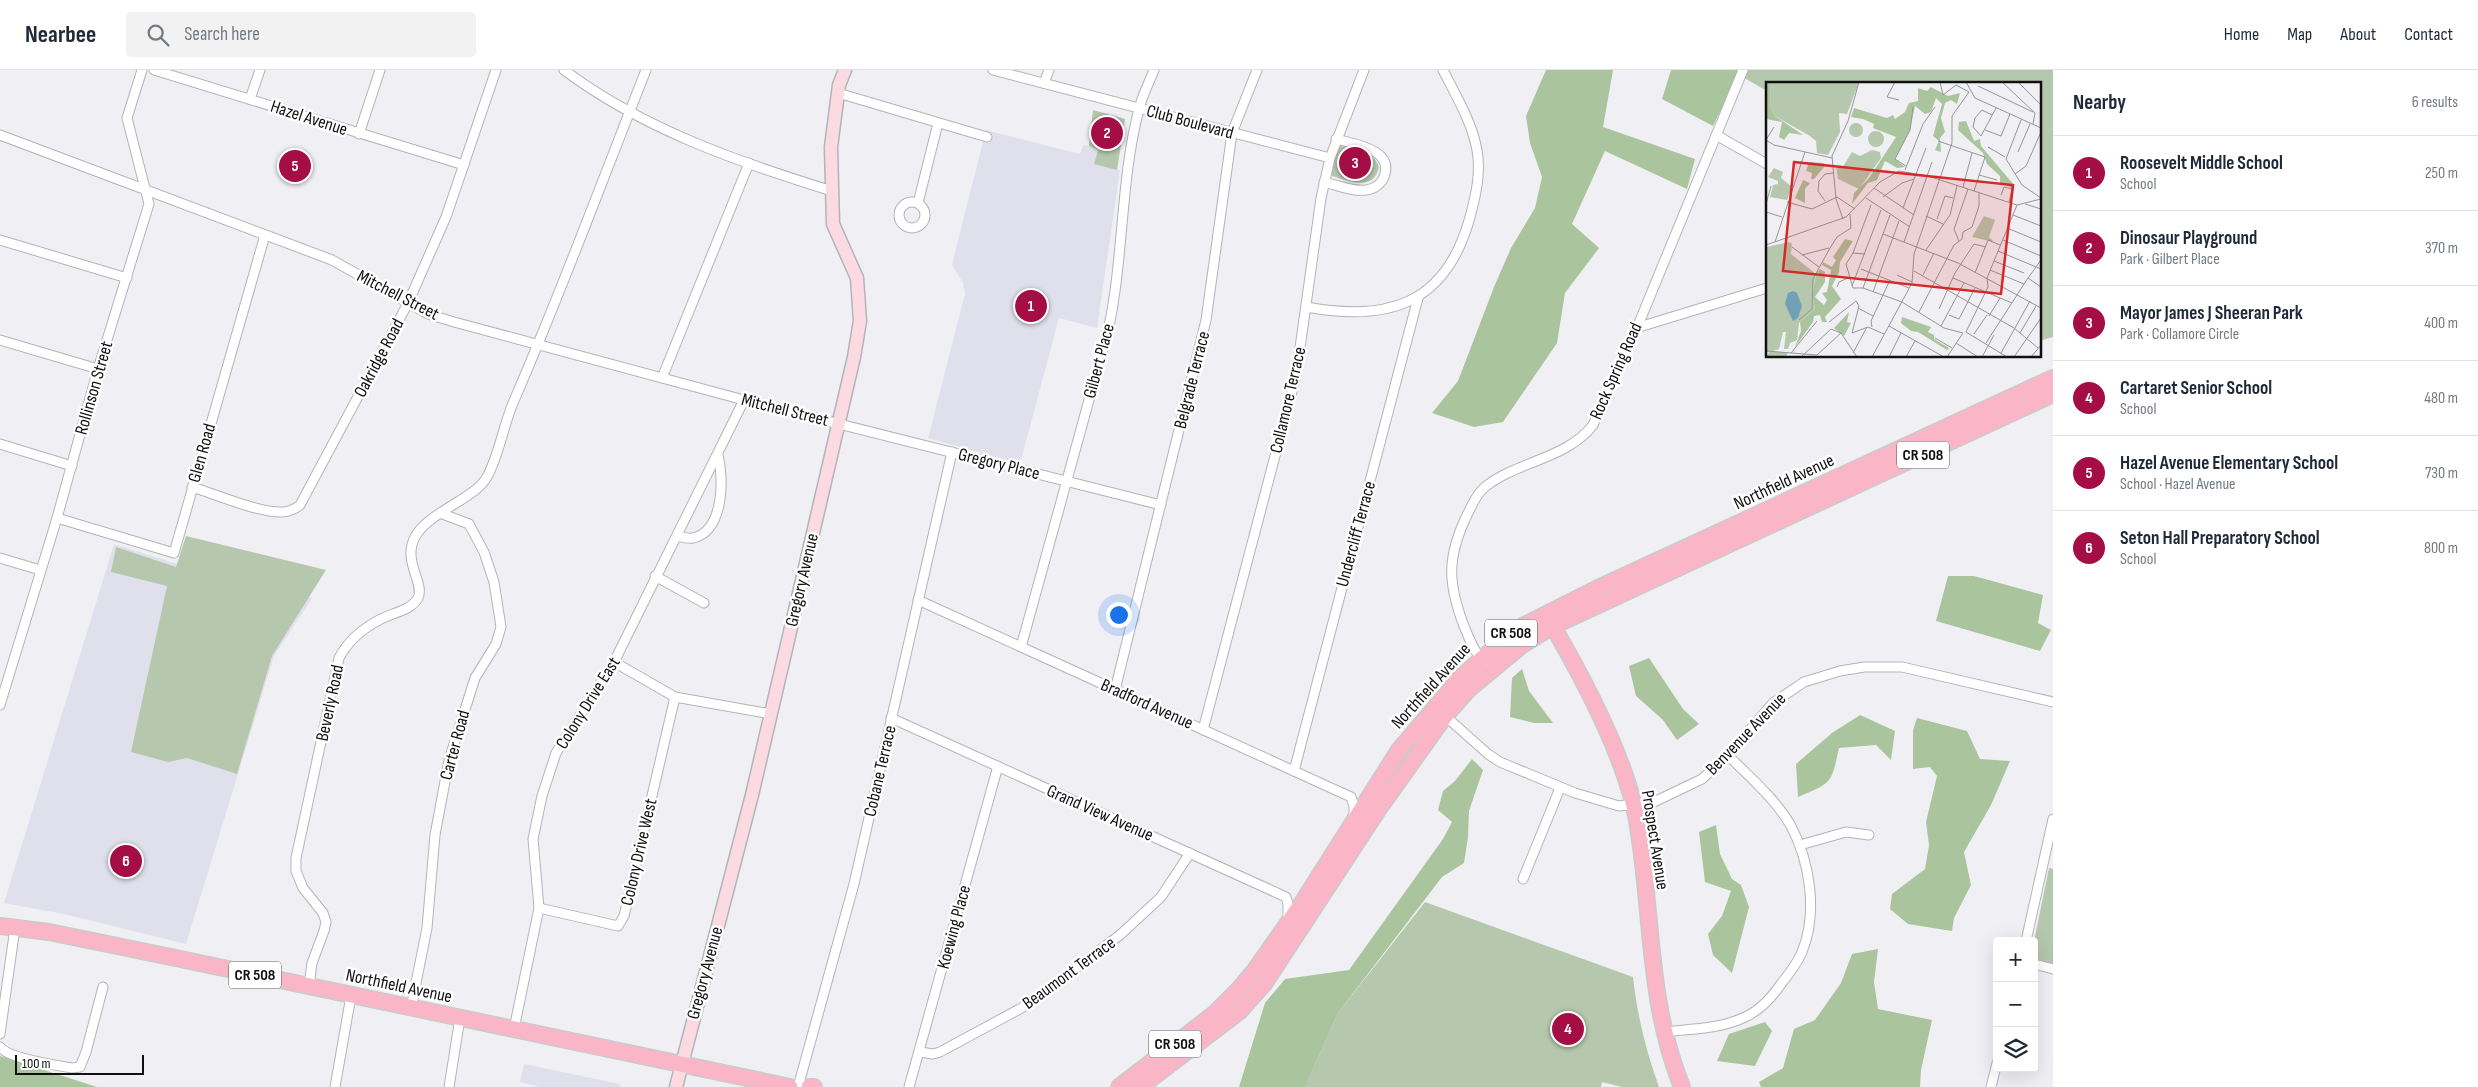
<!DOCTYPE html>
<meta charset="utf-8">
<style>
:root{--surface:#fff;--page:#f2f2f3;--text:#1f2937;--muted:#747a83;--line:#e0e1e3;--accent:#a50d45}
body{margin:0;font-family:"Sofia Sans Condensed",sans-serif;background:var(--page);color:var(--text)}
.controls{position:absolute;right:15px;bottom:15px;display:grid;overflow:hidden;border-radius:5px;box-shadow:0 5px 20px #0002}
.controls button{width:45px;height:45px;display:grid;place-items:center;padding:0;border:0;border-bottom:1px solid var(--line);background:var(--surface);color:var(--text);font:25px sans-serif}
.scale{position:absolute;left:15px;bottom:12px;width:129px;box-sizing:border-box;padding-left:5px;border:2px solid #101011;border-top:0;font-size:14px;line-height:18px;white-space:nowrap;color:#101011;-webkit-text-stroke:4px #fefeff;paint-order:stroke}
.you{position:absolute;left:1118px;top:544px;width:18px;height:18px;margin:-12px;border:4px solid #fff;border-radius:50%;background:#1a73e8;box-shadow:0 0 0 8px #1a73e833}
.badge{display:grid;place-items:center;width:32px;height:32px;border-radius:50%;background:var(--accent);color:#fff;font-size:16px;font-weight:700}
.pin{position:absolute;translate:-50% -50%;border:2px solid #fff;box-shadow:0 1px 5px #0006}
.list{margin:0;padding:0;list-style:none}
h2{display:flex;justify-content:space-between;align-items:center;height:65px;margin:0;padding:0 20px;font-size:21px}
h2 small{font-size:16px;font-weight:400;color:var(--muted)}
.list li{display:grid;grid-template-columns:32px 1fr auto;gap:15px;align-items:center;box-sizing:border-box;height:75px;padding:0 20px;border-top:1px solid var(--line)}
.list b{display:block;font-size:19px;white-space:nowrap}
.list p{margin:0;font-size:16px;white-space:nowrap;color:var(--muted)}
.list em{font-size:16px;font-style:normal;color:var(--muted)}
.icon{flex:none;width:28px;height:28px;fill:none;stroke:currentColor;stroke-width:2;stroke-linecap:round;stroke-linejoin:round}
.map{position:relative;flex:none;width:2053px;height:1017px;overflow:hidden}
header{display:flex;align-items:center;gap:30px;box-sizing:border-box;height:70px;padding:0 25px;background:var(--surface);border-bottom:1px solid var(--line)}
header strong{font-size:24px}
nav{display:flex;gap:28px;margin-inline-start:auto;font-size:18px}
.search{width:350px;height:45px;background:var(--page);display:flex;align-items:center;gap:12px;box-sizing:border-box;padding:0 18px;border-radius:5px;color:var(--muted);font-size:19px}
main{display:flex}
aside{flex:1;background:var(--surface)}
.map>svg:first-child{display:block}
</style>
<header>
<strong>Nearbee</strong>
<div class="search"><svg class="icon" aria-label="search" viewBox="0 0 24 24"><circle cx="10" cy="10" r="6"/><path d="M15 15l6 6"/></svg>Search here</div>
<nav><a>Home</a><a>Map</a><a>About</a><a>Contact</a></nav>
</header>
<main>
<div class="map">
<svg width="2053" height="1017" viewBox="0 0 2053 1017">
<rect width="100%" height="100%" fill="#f0f0f4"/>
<g fill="#dfe0eb">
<polygon points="986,60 1080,84 1083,75 1089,76 1098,79 1094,94 1120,100 1097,258 1059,248 1020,394 928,368 965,224 963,213 952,195"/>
<polygon points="114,474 174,493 312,528 274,586 186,874 64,844 4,833"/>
<polygon points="524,994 620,1014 620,1017 540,1017 520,1012"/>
</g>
<g fill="#b5c7ac">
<polygon points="1741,0 2053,0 2053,267 2039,271 2039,14 1767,14 1767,21 1739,5"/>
<polygon points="1093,40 1125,49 1117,100 1094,94 1098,80 1089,76"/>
<path d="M1340 76C1356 80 1373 80 1379 97 1374 122 1349 111 1332 106L1331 103 1338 78Z"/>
<polygon points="186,466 326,500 272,586 237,704 187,688 168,692 131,682 167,516 111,502 116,477 176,497"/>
<polygon points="2049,798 2053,799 2053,894 2034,891 2034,871"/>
<path d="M1425 832 1633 907C1637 944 1646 981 1659 1017H1622L1602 1012 1601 1017H1305L1338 943Z"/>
</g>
<g fill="#aac49d">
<polygon points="1546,0 1613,0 1603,57 1695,89 1687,119 1605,81 1572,154 1599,178 1565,223 1557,273 1503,352 1474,357 1432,343 1458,311 1494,217 1511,178 1535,138 1542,107 1530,73 1526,46"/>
<polygon points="1671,0 1741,0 1713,56 1662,29"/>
<polygon points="1948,506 1974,506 2043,525 2038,553 2051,560 2040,581 1936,551"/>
<polygon points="1649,588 1683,639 1699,654 1677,670 1663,650 1636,626 1629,596"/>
<polygon points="1522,599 1529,621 1553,653 1534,653 1510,647 1512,608"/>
<path d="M1860 645 1895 661 1891 690 1876 675 1839 678C1831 714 1833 712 1798 727L1796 694 1832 663Z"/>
<polygon points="1917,648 1967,661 1980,689 2010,691 1991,735 1964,782 1971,815 1954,848 1952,861 1908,854 1890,839 1892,824 1925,799 1929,775 1926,752 1937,706 1930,697 1913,699 1913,660"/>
<polygon points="1472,689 1483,700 1469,741 1468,767 1464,793 1442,807 1338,943 1305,1017 1239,1017 1265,933 1285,909 1349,900 1443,769 1452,752 1438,740 1443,721 1455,711"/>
<polygon points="1716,755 1720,784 1732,809 1741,815 1749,837 1732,903 1713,885 1708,864 1722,846 1731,821 1705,812 1699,762"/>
<polygon points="1878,879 1874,912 1878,939 1932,950 1921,1000 1920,1017 1761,1017 1759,1012 1783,998 1794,959 1815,950 1841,913 1852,884"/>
<polygon points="1765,952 1772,961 1755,996 1717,991 1729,964"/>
<polygon points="0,986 97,1017 0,1017"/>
</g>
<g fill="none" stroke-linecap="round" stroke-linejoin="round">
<g stroke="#b4b4b7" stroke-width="11">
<g id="street">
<polyline points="154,0 464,95"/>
<path d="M564 0C643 59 738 92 832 121"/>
<polyline points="993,0 1330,88"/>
<polyline points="1044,13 1049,0"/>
<polyline points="838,23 987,67"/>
<polyline points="250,29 260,0"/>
<polyline points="359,64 380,0"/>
<polyline points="0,65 332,190 428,244 454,252 744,330 1161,435"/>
<polyline points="1716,65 1767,94"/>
<path d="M1324 112C1337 115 1353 122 1366 120 1374 119 1381 114 1384 107 1395 79 1353 74 1336 69"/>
<circle cx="912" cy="145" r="13"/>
<polyline points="918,133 938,53"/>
<polyline points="0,170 127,208"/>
<path d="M1306 237C1388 252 1446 235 1470 147 1476 125 1481 103 1477 80 1472 52 1456 26 1443 0"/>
<polyline points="1636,258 1767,218"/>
<polyline points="0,270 98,299"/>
<polyline points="662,308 749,93"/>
<polyline points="0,374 72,396"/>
<path d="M192 417C215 424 259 443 282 442 290 442 295 439 300 435L408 233 446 147 496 0"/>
<polyline points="57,448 174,483 265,165"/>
<path d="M677 466C682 467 688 469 693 468 724 461 724 409 718 385"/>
<polyline points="0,488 40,500"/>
<polyline points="655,506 704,533"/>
<polyline points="918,530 1351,727 1354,736 1354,748"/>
<path d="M1021 577 1108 261C1124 188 1120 112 1139 39 1142 26 1149 13 1154 0"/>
<polyline points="614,592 675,627 771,644"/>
<path d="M1484 593C1475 583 1469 569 1464 556 1447 512 1447 486 1468 443 1473 434 1476 424 1485 417 1517 391 1567 389 1593 355L1639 253 1743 0"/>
<polyline points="1115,620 1206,250 1232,63 1257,0"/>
<polyline points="0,635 57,448 98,299 149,134 127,48 142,0"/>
<polyline points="1443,644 1488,684 1500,692 1575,723 1619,736 1654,732 1702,709 1728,685 1773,633 1804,612 1840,601 1864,597 1902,597 2053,632"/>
<polyline points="891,648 1286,827 1288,834 1288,851"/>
<polyline points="1203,660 1296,306 1321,128 1330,88 1364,0"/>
<polyline points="1294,701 1418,228"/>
<polyline points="1800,775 1846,762 1869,765"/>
<polyline points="1523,809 1560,718"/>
<polyline points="539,838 618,856 624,846 675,627"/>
<polyline points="2026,871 2053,749"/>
<polyline points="2034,894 2053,899"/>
<path d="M309 916 312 893 324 861 326 852 323 843 303 818 296 801V788L339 588C348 571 362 559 379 550 391 543 411 541 418 528 425 513 402 491 415 467 427 443 476 428 487 407 499 385 503 357 513 333 561 223 602 111 646 0"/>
<polyline points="411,938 427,858 435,765 449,690 475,608 496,574 501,557 494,512 484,482 469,454 440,443"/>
<polyline points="514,959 539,838 533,769 542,726 556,683 614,592 744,330"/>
<path d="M1663 962C1690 959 1721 959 1745 947 1761 940 1772 927 1781 914 1789 904 1797 894 1802 882 1818 843 1810 792 1791 756 1775 728 1750 708 1728 685"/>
<polyline points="0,964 15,858"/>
<path d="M0 977C9 989 56 995 72 998L80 997 86 982 103 917"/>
<polyline points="920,982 933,984 940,982 1027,935 1120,865 1161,827 1190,783"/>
<polyline points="335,1017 351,926"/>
<polyline points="449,1017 460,948"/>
<polyline points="798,1017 854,814 952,382"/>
<polyline points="909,1017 998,696"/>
<polyline points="1991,1017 1997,993"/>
</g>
</g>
<g stroke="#b4b4b7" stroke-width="15">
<polyline id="secondary" points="676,1017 752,725 854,287 860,251 857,208 833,154 831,77 839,15 845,0"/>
</g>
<g stroke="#cacacb" stroke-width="18">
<g id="primary">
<path d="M1548 548C1581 604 1623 682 1636 745 1653 837 1646 928 1682 1017"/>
<polyline points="0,856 49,862 171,887 790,1017"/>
<polyline points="809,1017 814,1017"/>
<polyline points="1119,1017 1214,944 1238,920 1255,900 1302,833 1399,680 1460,608 1515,560 1596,519 2053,308"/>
<polyline points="1140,1017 1240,941 1264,914 1378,740 1445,646 1469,619 1522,575 1553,556 2053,324"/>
</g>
</g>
<use href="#street" stroke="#fff" stroke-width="9"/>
<use href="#secondary" stroke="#fcdae2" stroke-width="12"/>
<use href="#primary" stroke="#fab6c6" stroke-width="15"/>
</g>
<g text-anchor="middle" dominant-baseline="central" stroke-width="5" stroke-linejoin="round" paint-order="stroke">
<g fill="#fefeff" stroke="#575758" stroke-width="1">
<rect x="1897" y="371.5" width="52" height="27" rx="4"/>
<rect x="1485" y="549.5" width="52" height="27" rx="4"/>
<rect x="229" y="891.5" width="52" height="27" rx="4"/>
<rect x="1149" y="960.5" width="52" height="27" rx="4"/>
</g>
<g font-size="16" font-weight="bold" fill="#101011">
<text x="1923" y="385">CR 508</text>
<text x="1511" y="563">CR 508</text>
<text x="255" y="905">CR 508</text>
<text x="1175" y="974">CR 508</text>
</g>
<g font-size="18" fill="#101011" stroke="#fefeff">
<text transform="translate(309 48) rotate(18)">Hazel Avenue</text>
<text transform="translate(1190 52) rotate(15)">Club Boulevard</text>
<text transform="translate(398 225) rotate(27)">Mitchell Street</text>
<text transform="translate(379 288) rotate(-62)">Oakridge Road</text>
<text transform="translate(1099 291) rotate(-75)">Gilbert Place</text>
<text transform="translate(1616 301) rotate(-66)">Rock Spring Road</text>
<text transform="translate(1192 310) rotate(-76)">Belgrade Terrace</text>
<text transform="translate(94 318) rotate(-74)">Rollinson Street</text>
<text transform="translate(1288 330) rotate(-77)">Collamore Terrace</text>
<text transform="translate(785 340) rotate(14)">Mitchell Street</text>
<text transform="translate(202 383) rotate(-74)">Glen Road</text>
<text transform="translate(999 394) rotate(14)">Gregory Place</text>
<text transform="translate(1784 412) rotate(-25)">Northfield Avenue</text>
<text transform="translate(1356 464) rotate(-75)">Undercliff Terrace</text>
<text transform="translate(802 510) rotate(-77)">Gregory Avenue</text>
<text transform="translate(1431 616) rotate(-48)">Northfield Avenue</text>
<text transform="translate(330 633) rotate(-78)">Beverly Road</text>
<text transform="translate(588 633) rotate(-58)">Colony Drive East</text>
<text transform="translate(1147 634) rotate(24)">Bradford Avenue</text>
<text transform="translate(1746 664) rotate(-46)">Benvenue Avenue</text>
<text transform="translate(455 675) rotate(-75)">Carter Road</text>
<text transform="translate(880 701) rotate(-77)">Cobane Terrace</text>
<text transform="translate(1100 743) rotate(24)">Grand View Avenue</text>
<text transform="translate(1655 770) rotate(81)">Prospect Avenue</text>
<text transform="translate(639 782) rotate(-77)">Colony Drive West</text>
<text transform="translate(954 857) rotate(-75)">Koewing Place</text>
<text transform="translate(705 903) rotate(-75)">Gregory Avenue</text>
<text transform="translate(1069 903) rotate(-36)">Beaumont Terrace</text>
<text transform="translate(399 916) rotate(12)">Northfield Avenue</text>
</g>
</g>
<g transform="translate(1766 12)">
<rect width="275" height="275" fill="#f0f0f4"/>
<path d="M5 0H93L81 32 73 31 74 50 62 73 51 71 50 59 44 54 9 34 4 24ZM83 48a7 7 0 1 1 14 0a7 7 0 1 1-14 0ZM102 57a8 8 0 1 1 16 0a8 8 0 1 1-16 0ZM106 68 114 70 115 76 93 107 72 97 70 84 76 86 86 70 94 74ZM8 86 17 90 15 96 26 105 21 118 4 115 7 103 12 102V99L2 95ZM218 134 229 138 223 155 228 160 206 155ZM23 160 26 162 25 172 50 192 46 212 49 227 33 241 31 258 24 261 22 267H18L20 250H17L13 267 7 269 22 271 20 275H0L3 270 0 269V165Z" fill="#b5c7ac"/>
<path d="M0 0H5L4 24 9 34 37 53 23 51 18 58 13 55 16 40 0 37ZM165 5 182 14 194 11 191 22 185 18 179 21 175 36 179 50 174 56 175 70 169 68 173 59 167 54 176 22 170 16 165 30 159 32 149 24 144 48 129 77 139 85 131 86 119 79 111 98 102 101 86 122 88 111 103 96 130 55 107 46 108 42 97 37 85 35 88 26 121 36 127 33 129 37 139 30 143 21 152 19V6L161 9ZM200 39 208 59 214 57 215 64 248 103V107L234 101V94L221 82 217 71 192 48 193 40ZM43 80 58 81 59 84 48 97H45L46 91 40 89ZM37 98 44 101 39 107V121L29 116ZM79 157 87 159 74 180 73 190 66 204 75 217 59 235 61 240H56L54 233 48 234 47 240 29 265 35 249 34 240 49 227 46 213 50 193 54 187 59 190V200L49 215 58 223 61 218 56 211 61 210 65 188 56 183 57 180 66 185 70 178 67 175ZM83 230 81 240 85 241 78 254 68 246ZM136 235 165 245 162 250 168 253V257L183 266 181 268 152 250 145 249 135 241Z" fill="#aac49d"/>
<path d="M27 209 31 211 36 224 32 236 27 239 19 222 22 211Z" fill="#71a1b9"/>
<path fill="none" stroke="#969699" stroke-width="1" d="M129 0 121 15 133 18M174 0 177 13 190 3 203 10M200 0 209 16 275 46M236 0 269 31 267 42M252 0 275 23M212 4 267 30M226 33 216 28 209 36 207 45 215 54 230 26M255 38 240 77 256 103 275 116M219 48 235 54 244 32M0 58 8 63 66 76M0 58 8 45M172 59 219 75 208 109M224 66 222 65 239 75M252 70 264 42M140 84 129 77 144 48 147 25M139 88 157 42 169 25M249 92 260 84 275 50M213 93 231 98M197 105 206 71M108 106 148 133M235 113 238 105 246 107 243 120M117 115 136 101 148 97M100 116 144 145M59 119 52 109 53 99 59 92 68 91M21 120 46 127 71 115 89 127M0 122 5 104M259 122 275 127M137 126 160 66M0 130 16 135M247 133 275 144M160 134 177 142M77 137 70 117 66 74 82 39 93 0M171 137 179 114 187 116M241 146 275 160M117 152 192 181 275 226M237 158 275 174M193 159 188 147 202 107M9 160 39 70M138 160 166 80M0 163 80 135 114 100 133 89 162 94 251 123 275 117M26 165 53 185M160 168 184 133 191 104M232 169 275 187M87 171 105 123M99 172 87 171 80 182 87 206H97L136 220 178 246 197 251M36 173 63 166M275 178 262 196 275 205M228 179 258 191M95 187 143 206M224 188 258 202M148 189 248 246 272 266M209 191 222 158 234 163M131 193 146 200M157 193 168 171M187 196 246 221M86 204 115 128M71 205 73 200 82 196M97 206 124 133M107 210 133 139M92 226 107 234M173 227 189 191 208 162 220 165M153 230 188 163 196 157 197 150 206 145 213 124V111M183 233 193 237 209 206M223 234 234 216M33 238 46 227 47 197 64 166 71 155 85 146 84 132M63 240 90 219 93 224 86 251 102 245 118 252M123 244 178 275M175 244 198 201M106 245 105 239 124 198M200 250 222 205 221 196 251 123M200 250 241 275M75 251 91 275M254 251 270 224M208 252 221 233M169 256 186 266M190 261 212 275M220 261 262 196M0 269 51 273 75 251M25 271 51 239M87 271 101 245M235 271 264 219M35 275 65 247 75 251M106 275 146 201 148 172 186 61V34L203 10M123 275 135 251M140 275 149 259M181 275 197 251M216 275 228 253M248 275 275 236M265 275 275 263"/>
<path fill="#d62828" fill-opacity="0.15" stroke="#d62828" stroke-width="2.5" d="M28 80 247 103 235 212 17 189Z"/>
<rect width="275" height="275" fill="none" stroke="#101011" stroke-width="2.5"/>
</g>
</svg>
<div class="controls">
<button>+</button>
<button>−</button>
<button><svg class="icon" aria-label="layers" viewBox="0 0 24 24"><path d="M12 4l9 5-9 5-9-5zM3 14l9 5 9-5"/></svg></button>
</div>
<div class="scale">100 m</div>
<div class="you"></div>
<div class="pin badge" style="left:1031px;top:236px">1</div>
<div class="pin badge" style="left:1107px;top:63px">2</div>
<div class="pin badge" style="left:1355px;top:93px">3</div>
<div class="pin badge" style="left:1568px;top:959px">4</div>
<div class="pin badge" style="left:295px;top:96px">5</div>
<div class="pin badge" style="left:126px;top:791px">6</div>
</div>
<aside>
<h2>Nearby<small>6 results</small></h2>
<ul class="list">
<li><span class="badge">1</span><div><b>Roosevelt Middle School</b><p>School</p></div><em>250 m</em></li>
<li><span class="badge">2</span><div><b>Dinosaur Playground</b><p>Park · Gilbert Place</p></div><em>370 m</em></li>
<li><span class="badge">3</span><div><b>Mayor James J Sheeran Park</b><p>Park · Collamore Circle</p></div><em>400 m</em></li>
<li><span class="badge">4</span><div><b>Cartaret Senior School</b><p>School</p></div><em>480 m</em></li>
<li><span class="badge">5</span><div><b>Hazel Avenue Elementary School</b><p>School · Hazel Avenue</p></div><em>730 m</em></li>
<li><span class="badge">6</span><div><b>Seton Hall Preparatory School</b><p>School</p></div><em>800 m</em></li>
</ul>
</aside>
</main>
